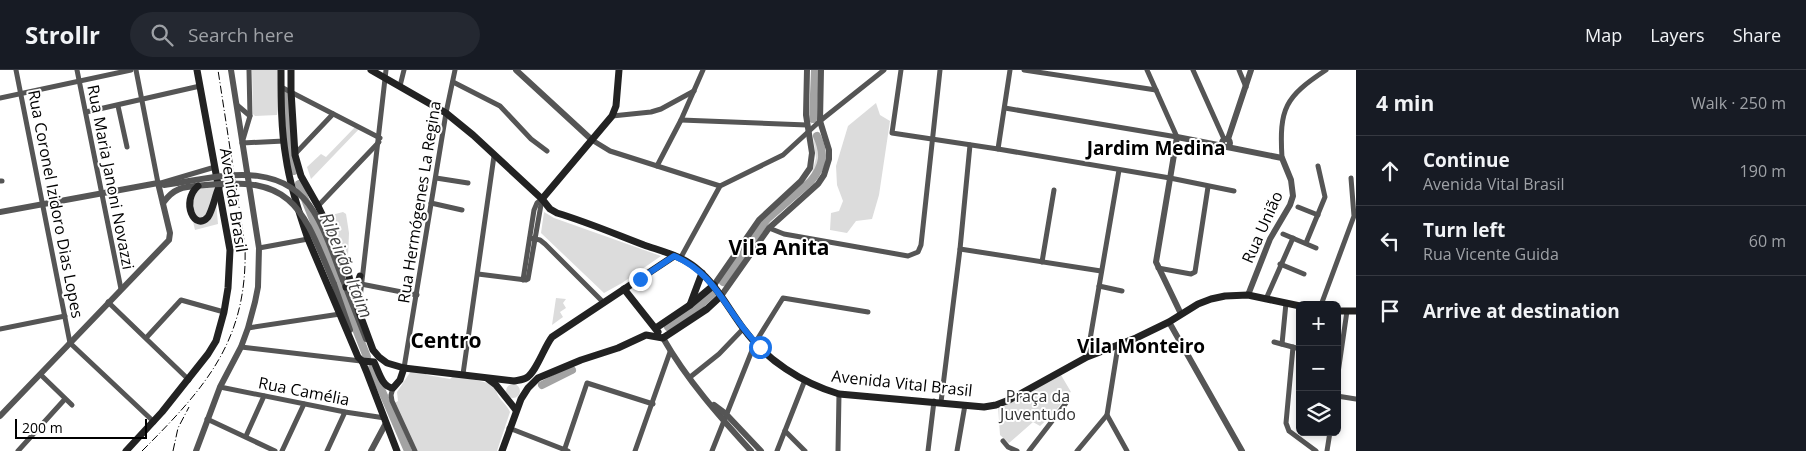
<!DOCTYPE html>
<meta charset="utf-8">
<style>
:root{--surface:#171b24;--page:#242831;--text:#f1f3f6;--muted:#9ea1a6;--line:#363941}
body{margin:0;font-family:"Open Sans",sans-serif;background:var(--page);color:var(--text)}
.controls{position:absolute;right:15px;bottom:15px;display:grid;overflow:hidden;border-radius:8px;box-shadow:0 2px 8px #0003}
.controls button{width:45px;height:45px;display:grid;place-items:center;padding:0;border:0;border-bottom:1px solid var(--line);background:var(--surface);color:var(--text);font:25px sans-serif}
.scale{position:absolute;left:15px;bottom:12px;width:132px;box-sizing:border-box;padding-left:5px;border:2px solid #000;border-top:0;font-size:14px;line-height:18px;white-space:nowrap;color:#000;-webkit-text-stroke:4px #fff;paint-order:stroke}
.stop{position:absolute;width:15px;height:15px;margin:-11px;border:4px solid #1a73e8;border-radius:50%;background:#fff}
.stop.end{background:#1a73e8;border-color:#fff;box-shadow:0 1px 5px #0008}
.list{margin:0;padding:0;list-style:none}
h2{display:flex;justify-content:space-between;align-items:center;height:65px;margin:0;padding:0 20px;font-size:21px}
h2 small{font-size:16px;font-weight:400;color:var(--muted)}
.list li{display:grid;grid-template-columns:32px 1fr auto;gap:15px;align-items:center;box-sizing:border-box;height:70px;padding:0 20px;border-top:1px solid var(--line)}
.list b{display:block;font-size:19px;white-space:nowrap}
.list p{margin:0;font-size:16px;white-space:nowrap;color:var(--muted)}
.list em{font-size:16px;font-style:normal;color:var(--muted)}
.icon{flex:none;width:28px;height:28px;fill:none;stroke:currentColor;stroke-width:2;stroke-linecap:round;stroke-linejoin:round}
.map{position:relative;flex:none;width:1356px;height:381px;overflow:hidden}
header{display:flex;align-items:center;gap:30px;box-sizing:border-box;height:70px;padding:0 25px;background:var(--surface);border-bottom:1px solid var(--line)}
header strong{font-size:24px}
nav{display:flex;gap:28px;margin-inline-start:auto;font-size:18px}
.search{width:350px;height:45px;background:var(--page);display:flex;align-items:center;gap:12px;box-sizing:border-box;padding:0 18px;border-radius:28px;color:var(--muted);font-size:19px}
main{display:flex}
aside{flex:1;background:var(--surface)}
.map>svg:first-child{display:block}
</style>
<header>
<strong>Strollr</strong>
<div class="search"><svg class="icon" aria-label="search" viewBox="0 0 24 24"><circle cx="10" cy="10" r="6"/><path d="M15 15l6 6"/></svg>Search here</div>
<nav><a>Map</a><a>Layers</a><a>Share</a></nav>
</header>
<main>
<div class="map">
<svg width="1356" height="381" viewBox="0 0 1356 381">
<rect width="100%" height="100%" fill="#fff"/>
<g fill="#dcdcdc">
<polygon points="252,0 278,0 280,30 277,45 255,46 253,44"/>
<polygon points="812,0 818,0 817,48 811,54"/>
<polygon points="876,33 880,45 890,51 879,125 872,149 856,151 847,163 830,160 831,143 839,141 843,131 837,115 836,96 848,56"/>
<polygon points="356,56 360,58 311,109 307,97 321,84 326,87"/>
<path d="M819 62C826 78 827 92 818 108L764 158 724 217 720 211 759 155 802 115 812 103 816 88 813 66Z"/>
<polygon points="214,111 218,154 195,160 191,143 191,119 202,112"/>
<polygon points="343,142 346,144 349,163 348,187 345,184 328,146"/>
<polygon points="544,142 554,148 661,186 622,213 604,223 541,163"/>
<polygon points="713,221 715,224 694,242 668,258 667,255 692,239"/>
<polygon points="556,228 566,229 563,233 566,238 560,242 563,247 552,255"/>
<path d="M411 301H422L427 305 450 309 455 305 492 314C496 318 496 322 499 327 502 332 507 335 510 342L497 381H413L393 334 398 331 397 322Z"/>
<polygon points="1061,305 1071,322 1061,327 1061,334 1053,344 1040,356 1033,352 1009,373 1000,365 998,336"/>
<circle cx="513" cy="321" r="7"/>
</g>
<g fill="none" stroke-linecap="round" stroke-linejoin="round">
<g stroke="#a3a3a3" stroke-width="8">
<polyline points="287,22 291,85 294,101"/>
<polyline points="813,49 815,0"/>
<polyline points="299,114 367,287"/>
<path d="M723 212 767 149 811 111C824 95 825 84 817 66"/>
<polyline points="668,257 700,235 713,223"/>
<polyline points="372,298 408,381"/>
<polyline points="542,315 572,300"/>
</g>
<g stroke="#555" stroke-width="5">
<polyline points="16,0 70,273 154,352"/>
<polyline points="77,0 121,219"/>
<polyline points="136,0 158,113"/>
<polyline points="249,0 250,46 242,73 284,71"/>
<polyline points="901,0 892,63 998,79 1170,108 1234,121"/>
<polyline points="1024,0 1156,20"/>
<polyline points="1147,0 1177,67"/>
<polyline points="1193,0 1224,69"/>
<polyline points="1239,0 1246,17"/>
<polyline points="453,12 500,36 531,69 547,81"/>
<polyline points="400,16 404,0"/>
<polyline points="281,17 380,68"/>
<polyline points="0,28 131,0"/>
<polyline points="237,35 250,46"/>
<polyline points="118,36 127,77"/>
<polyline points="1005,38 1177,67"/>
<polyline points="86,42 200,16"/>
<polyline points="612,46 651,42 661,39 694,21"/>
<polyline points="681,50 807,55"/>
<polyline points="592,70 610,81 720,116"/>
<polyline points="998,79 1010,0"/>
<polyline points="295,84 333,44"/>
<path d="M1282 88C1279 38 1285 27 1326 0"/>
<polyline points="657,96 681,50 703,0"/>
<polyline points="436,108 468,113"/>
<polyline points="0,111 2,111"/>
<polyline points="161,113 215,97"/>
<polyline points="431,133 462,140"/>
<polyline points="318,136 379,72"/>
<polyline points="1298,137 1318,145"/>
<polyline points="769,158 784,164 908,186 918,182 921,175 940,0"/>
<polyline points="1283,164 1316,178"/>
<polyline points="530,168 540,170 545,174 604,233"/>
<polyline points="1306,173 1325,127 1318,96"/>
<polyline points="259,178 308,169"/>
<polyline points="960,179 1101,201"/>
<polyline points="680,189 720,116 783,85 820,51 884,0"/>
<polyline points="1042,192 1054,120"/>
<polyline points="1280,194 1304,204"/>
<polyline points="1158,198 1191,204 1195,202 1208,117"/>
<polyline points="478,204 526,210 528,209 542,129"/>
<polyline points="523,210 534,140 537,133 542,129"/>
<polyline points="361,214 417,225"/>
<polyline points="1099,216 1122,221"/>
<polyline points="1266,229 1293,168"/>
<polyline points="108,232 189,310"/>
<polyline points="1321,235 1354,146 1351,108"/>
<polyline points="359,237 386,0"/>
<polyline points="248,258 340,244"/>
<polyline points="0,259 65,246"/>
<polyline points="146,268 181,230 224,242"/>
<polyline points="1274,272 1300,279"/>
<polyline points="1282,274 1286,233"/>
<polyline points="241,277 361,291"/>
<polyline points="1293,277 1286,353 1289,361 1316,381"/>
<polyline points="1087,287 1119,100"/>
<polyline points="404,298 446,43 455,0"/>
<polyline points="463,304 494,86"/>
<polyline points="41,305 72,335"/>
<polyline points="689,308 719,284 743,259"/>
<polyline points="1337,310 1347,241"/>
<polyline points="220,317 345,342 385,348"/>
<polyline points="393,318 391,325 392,331 415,381"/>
<polyline points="1337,326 1356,329"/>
<polyline points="941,332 960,179 970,75"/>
<polyline points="1107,345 1127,381"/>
<polyline points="207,349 275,381"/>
<polyline points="509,358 568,381"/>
<polyline points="785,361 805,381"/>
<polyline points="246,366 264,326"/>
<polyline points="1003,371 1008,377 1017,381"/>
<polyline points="18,381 65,329"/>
<polyline points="282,381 304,334"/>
<polyline points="327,381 345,342"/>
<polyline points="564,381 587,313 653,334"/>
<polyline points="635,381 670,282"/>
<polyline points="712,381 755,273 783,228 868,242"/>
<polyline points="777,381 805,310"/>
<polyline points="838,381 839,324"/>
<polyline points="928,381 934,331"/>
<polyline points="957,381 965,335"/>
<polyline points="1029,381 1066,333"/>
<polyline points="1077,381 1107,345 1118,276"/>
<polyline points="1327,381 1330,362"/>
</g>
<g stroke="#555" stroke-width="6">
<polyline points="516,0 592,70"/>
<circle cx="1226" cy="73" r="4"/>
<polyline points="1228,69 1251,0"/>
<polyline points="1227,77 1282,88 1291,110 1293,126 1290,135 1270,169 1248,225"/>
<path d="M163 133C175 116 185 117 206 115"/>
<polyline points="0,142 158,113 164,115 177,113"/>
<polyline points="343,210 366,269"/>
<polyline points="334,214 350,260"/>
<polyline points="714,215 759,150 801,111 810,98 812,83 806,45 807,0"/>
<polyline points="721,226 769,158 818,114 824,105 829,89 829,80 820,51 821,0"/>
<polyline points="1181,244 1156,192 1177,67 1223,76"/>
<polyline points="1169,252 1242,381"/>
<path d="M663 268C687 310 719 346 751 381"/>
<polyline points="714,335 726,344 761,381"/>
<polyline points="0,346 169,170 170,163 158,113"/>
<polyline points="196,381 220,317 241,277 248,258 255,232 258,217 259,178 231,0"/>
<polyline points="371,381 386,353"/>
</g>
<g stroke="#222" stroke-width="7">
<path d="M281 0C281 29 281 59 286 88 290 116 299 143 308 169L358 287 362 291 367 303 397 381"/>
<path d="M291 0V21L295 85 301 106 318 136 334 169 348 203 359 242 373 280 379 287 387 293 404 298 514 311C518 310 523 310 526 308 536 303 544 277 552 267L674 186"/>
<path d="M371 0 446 43 473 65 542 129 550 139 557 143C587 152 615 164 644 175 661 181 682 186 696 198 716 214 728 238 743 258 766 290 802 313 839 324L984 337 996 335 1009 330 1087 287 1136 268 1169 252 1198 234 1211 229 1225 226 1248 225 1300 236"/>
<path d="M198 116C180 132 195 162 208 147 213 139 215 126 219 117"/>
<polyline points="542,129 612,46 616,36 619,0"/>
<polyline points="346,217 357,215 360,206"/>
<polyline points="624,219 658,262"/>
<polyline points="690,235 702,203"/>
<polyline points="1337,241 1356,241"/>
<polyline points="656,258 690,235 714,215"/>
<path d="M362 291 374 292C379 302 382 317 393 318L400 310 404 298"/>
<polyline points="488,309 496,315 516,340"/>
<polyline points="126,381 162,342 208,284 216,271 224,242 228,218 230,180 197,0"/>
<polyline points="502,381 521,329 528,318 538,308 581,290 618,278 646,265 663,268 707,239 721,226"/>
</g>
<g stroke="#000" stroke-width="1" stroke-dasharray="8 2.5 1 2.5" stroke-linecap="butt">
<path d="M142 381C205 318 248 271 245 176L218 0"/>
<polyline points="173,381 178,358 189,337"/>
</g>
<g stroke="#555" stroke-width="6">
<path d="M177 113C226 105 283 91 314 142 327 162 334 188 343 210"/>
<path d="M206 115C296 105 303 141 334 214"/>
</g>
</g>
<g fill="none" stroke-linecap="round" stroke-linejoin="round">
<path stroke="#1a73e8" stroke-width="6" d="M640 209 674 186C719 205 727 246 760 277"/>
</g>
<g text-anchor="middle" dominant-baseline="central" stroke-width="4" stroke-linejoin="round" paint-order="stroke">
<g font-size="16" fill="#000" stroke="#fff">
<text transform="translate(111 107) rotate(79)">Rua Maria Janoni Novazzi</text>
<text transform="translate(234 130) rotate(81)">Avenida Brasil</text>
<text transform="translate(419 132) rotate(-81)">Rua Hermógenes La Regina</text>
<text transform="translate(56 134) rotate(79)">Rua Coronel Izidoro Dias Lopes</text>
<text transform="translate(1262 157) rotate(-66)">Rua União</text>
<text transform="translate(902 313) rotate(6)">Avenida Vital Brasil</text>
<text transform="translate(304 321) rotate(11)">Rua Camélia</text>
</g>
<g font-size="16" fill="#333" stroke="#fff">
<text x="1038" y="326">Praça da<tspan x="1038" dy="18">Juventudo</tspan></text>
</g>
<g font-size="18" font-style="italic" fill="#444" stroke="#fff">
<text transform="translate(347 195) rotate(68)">Ribeirão Itaim</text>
</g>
<g font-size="19" font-weight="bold" fill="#000" stroke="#fff">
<text x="1156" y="78">Jardim Medina</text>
<text x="1141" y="276">Vila Monteiro</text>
</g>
<g font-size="21" font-weight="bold" fill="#000" stroke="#fff">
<text x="779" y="177">Vila Anita</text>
<text x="446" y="270">Centro</text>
</g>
</g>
</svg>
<div class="controls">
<button>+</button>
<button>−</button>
<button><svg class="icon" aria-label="layers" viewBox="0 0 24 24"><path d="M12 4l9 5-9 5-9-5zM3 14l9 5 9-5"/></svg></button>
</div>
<div class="scale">200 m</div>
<div class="stop" style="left:760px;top:277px"></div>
<div class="stop end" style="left:640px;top:209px"></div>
</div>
<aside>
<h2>4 min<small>Walk · 250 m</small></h2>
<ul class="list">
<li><svg class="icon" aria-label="ahead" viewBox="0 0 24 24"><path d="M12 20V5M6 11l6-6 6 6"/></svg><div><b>Continue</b><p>Avenida Vital Brasil</p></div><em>190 m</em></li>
<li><svg class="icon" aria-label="left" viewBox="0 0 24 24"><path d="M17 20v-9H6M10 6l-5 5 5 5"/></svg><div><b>Turn left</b><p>Rua Vicente Guida</p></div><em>60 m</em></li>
<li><svg class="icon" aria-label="arrive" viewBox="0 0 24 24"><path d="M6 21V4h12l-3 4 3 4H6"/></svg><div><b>Arrive at destination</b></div></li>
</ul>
</aside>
</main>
